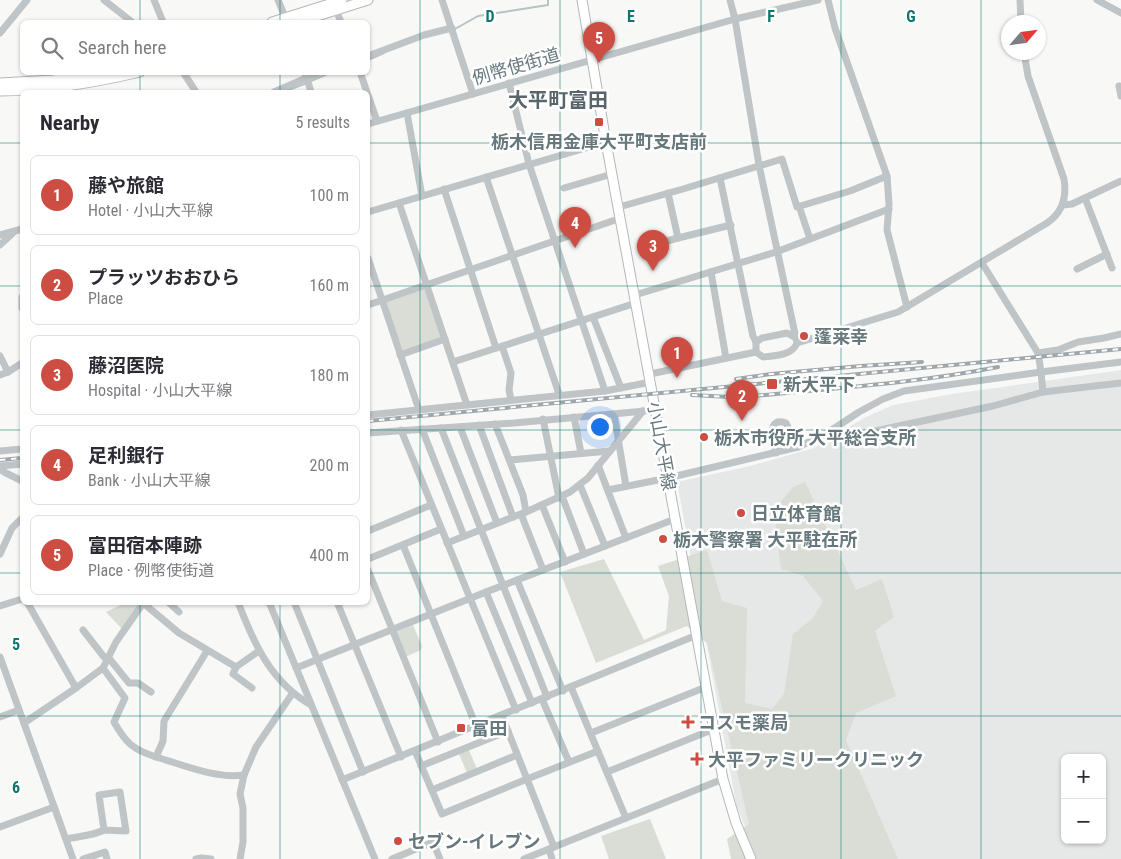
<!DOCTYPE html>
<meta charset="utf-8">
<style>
:root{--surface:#fff;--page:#f7f7f7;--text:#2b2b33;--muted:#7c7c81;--line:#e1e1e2;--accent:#cd4d42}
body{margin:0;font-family:"Roboto Condensed","Noto Sans JP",sans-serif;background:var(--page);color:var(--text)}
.controls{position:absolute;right:15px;bottom:15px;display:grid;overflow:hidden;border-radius:8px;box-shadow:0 1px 4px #0004}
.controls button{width:45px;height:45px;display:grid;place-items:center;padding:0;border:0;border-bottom:1px solid var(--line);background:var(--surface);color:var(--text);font:25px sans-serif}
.compass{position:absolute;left:1001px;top:15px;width:45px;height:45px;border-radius:50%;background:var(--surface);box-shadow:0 1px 4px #0004;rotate:62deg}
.you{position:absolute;left:599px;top:426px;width:18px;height:18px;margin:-12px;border:4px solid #fff;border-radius:50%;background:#1a73e8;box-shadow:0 0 0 8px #1a73e833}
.badge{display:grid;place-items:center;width:32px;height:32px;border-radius:50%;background:var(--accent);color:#fff;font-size:16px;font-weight:700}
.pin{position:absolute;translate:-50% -41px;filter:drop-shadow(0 1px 2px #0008)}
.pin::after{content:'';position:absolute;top:26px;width:18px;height:15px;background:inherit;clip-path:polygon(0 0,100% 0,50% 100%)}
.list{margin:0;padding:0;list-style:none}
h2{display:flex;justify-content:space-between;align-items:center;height:65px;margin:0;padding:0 20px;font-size:21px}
h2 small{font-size:16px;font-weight:400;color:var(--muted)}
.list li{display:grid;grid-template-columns:32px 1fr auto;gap:15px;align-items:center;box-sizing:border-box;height:80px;margin:0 10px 10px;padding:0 10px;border:1px solid var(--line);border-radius:8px}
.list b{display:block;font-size:19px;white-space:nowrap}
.list p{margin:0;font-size:16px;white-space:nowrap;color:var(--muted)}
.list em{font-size:16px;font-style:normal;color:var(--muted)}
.icon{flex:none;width:28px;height:28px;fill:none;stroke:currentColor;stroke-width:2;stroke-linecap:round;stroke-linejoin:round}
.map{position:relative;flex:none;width:1121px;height:859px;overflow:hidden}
.search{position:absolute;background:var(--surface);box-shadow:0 1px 4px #0004;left:20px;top:20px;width:350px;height:55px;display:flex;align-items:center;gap:12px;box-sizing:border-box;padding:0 18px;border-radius:8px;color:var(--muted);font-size:19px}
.panel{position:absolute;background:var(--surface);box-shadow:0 1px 4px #0004;left:20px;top:90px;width:350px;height:515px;border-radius:8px}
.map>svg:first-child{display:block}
</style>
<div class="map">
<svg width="1121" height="859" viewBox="0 0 1121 859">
<rect width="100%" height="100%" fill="#f8f8f7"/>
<path fill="#e6e8e7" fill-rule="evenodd" d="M1121 370V859H758L736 804 677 482 750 466 814 448 864 418 893 405 952 394ZM1065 758H1102V840H1065Z"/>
<g fill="#d9ddd6">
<polygon points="421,289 425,290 442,338 403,351 385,302"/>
<polygon points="805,482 856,590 882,579 894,617 875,631 896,696 856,713 846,740 898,859 731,859 727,839 749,824 707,643 687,626 596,663 560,572 604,559 644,640 666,630 669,596 658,566 707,550 722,601 747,608 745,703 772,709 784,694 793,634 813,618 823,601 803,576 781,569 774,510 793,487"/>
<polygon points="125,603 137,603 139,606 122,629 106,612"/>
<polygon points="413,625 422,646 421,650 405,657 396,632"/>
<polygon points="469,750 477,769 467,773 459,754"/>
<polygon points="650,819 666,859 609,859 601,836"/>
</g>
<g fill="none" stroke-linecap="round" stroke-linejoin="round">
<g stroke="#b6c3c5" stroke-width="2">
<polyline points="455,29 478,16 548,5 548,0"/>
<polyline points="368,60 384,53"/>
<polyline points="311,81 332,72"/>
<polyline points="283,92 307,83"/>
</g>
<g stroke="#b3b8ba" stroke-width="11">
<g id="major">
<polyline points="582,0 606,142 723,779 736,823 751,859"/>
<polyline points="272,22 342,0"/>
<polyline points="298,22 368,0"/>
<polyline points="0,83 53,80 105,72"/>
<path d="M0 91C48 91 93 83 140 72"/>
</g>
</g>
<g stroke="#bfc4c6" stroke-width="7">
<polyline points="104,0 132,22"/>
<polyline points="154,0 163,22"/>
<polyline points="278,0 287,22"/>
<polyline points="442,0 473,94"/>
<polyline points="828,0 835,28 887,176 889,204 887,230 907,307"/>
<polyline points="1020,0 1021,22"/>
<polyline points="1097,0 1121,13"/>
<polyline points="336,10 341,22"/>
<polyline points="0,33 27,0"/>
<polyline points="368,56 424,35 452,28"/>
<polyline points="183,72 196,92"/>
<polyline points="305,72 311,92"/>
<polyline points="360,72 367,92"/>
<polyline points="509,83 529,164 605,391"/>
<polyline points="1119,86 1121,96"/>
<polyline points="274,92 320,72"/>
<polyline points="368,95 377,121"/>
<polyline points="407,113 422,196"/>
<polyline points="368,124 735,19 818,0"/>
<polyline points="486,177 559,394"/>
<polyline points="720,178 753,336 756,342"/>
<polyline points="564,188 612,174"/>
<polyline points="444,189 496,348"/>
<polyline points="668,193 678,238 731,225"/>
<polyline points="1085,198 1112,268"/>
<polyline points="399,203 467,405"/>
<polyline points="1063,205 1072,204 1121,181"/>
<polyline points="799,206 810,239"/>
<polyline points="619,207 683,189 782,159 797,207 850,191 887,176"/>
<polyline points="368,212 606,142"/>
<polyline points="0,235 22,229"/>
<polyline points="0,245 13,233"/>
<polyline points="641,248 678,238"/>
<polyline points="368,258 419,410"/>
<polyline points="982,263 1038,353 1058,350 1078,342 1104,338 1121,334"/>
<polyline points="1077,269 1107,254"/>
<polyline points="711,272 726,358"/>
<polyline points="635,295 776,252 889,209"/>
<polyline points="22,297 22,308"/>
<polyline points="368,305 621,218"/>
<polyline points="593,317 621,388"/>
<path d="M797 343 898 312 1047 223C1063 212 1067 197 1064 179L1028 76 1024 52"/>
<polyline points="502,346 511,373 509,390 511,400"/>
<polyline points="756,352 756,342 762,338 787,333 796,338"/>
<polyline points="1038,353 1041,372 1121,362"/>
<polyline points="400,355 445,339"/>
<polyline points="0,356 8,372 22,363"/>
<polyline points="453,362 636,303"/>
<path d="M650 374 756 352 763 357C775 356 793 355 797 343L759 165 735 19 730 0"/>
<polyline points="0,375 8,372"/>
<polyline points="614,414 626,486"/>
<polyline points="368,415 605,391 651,382"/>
<polyline points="574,417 581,453"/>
<polyline points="543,419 559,498"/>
<polyline points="495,424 523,495 526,512"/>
<polyline points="479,425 513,517"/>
<polyline points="460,427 497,523"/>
<polyline points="441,428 547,697"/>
<polyline points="422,429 464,536"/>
<polyline points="401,430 516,710"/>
<polyline points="368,433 514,423 656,410"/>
<polyline points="824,435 861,434 993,406 1043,392 1121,383"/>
<polyline points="0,451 22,449"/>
<path d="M776 453C774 443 765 416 786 423L798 447"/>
<polyline points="510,460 609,451"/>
<polyline points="598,465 626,538"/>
<polyline points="0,466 22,464"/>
<polyline points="0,469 4,472 22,481"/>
<polyline points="580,485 605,546"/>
<polyline points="608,490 668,478 798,447 824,435 859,412 883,399 904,391 1041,372 1043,392"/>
<polyline points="562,496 584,554"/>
<polyline points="542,505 565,562"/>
<polyline points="521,514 543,570"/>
<polyline points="368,531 431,505"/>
<polyline points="447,543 526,512 570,492 588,478 643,411"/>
<polyline points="403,545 476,726"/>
<polyline points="0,554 12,528 22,518"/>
<polyline points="368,559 441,529"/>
<polyline points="368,570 438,742"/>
<polyline points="517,580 563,691"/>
<polyline points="486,592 532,703"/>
<polyline points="27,602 76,688 103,668 116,642 144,602"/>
<polyline points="142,602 179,633 236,667 259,651"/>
<polyline points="168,602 179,612"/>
<path d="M238 602C254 644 271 682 311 705"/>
<polyline points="269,602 375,859"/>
<polyline points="294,602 363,772"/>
<polyline points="337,602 401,757"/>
<polyline points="0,606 22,599"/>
<polyline points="83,630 104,657 108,657 129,683 138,683 151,692"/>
<path d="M207 651 164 721 163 741 156 757C184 765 215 779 244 775"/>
<polyline points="0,657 73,859"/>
<polyline points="236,667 233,674 252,688"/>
<path d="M103 668 125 698 114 722C126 743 132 749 156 757"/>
<polyline points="296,668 486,592 675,519"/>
<polyline points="571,687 626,818"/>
<polyline points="542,699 569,762"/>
<polyline points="0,717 19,710"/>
<polyline points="24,723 76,688"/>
<polyline points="591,733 706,687"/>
<polyline points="415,751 442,814 527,779 502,716"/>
<polyline points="421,766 508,731"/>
<polyline points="607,772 714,729"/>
<polyline points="342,780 697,635"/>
<polyline points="432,790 517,755"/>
<polyline points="0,827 54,807"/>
<path d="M66 839C79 836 92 836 104 830L99 795 120 792 126 831 104 830"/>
<polyline points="554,847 723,779"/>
<polyline points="549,849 552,859"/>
<polyline points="83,859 105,852 107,859"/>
<polyline points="196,859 201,858 211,859"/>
<polyline points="240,859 243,842 243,808 240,794 244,775 256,747 292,694"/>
<polyline points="392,859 433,842 440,859"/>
<polyline points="524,859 554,847 527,779 598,751"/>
</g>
<use href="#major" stroke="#fff" stroke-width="9"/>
<g stroke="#9fa7aa" stroke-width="4">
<g id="rail">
<polyline points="736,379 771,374 861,366 922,362"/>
<path d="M692 395 730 397 754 396C836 388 917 383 998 367"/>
<polyline points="368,421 1121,349"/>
<polyline points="0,460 22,458"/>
</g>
</g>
<use href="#rail" stroke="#fff" stroke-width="2" stroke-dasharray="5.5" stroke-linecap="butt"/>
</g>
<path fill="none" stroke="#0f766e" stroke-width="1" stroke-opacity="0.55" d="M140 0V22M280 0V22M420 0V859M560 0V859M701 0V859M841 0V859M981 0V859M140 72V92M280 72V92M0 143H22M368 143H1121M0 286H22M368 286H1121M0 430H22M368 430H1121M0 573H22M368 573H1121M140 602V859M280 602V859M0 716H1121"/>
<g fill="#cd4d42" stroke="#fff" stroke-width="2">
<rect x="594" y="117" width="10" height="10" rx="2.5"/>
<circle cx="804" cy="336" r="5"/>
<rect x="766" y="378" width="12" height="12" rx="2.5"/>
<circle cx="704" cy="437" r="5"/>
<circle cx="741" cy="513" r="5"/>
<circle cx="663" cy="539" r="5"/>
<path d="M685.5 714.5h5v5h5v5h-5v5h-5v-5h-5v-5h5z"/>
<rect x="456" y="723" width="10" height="10" rx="2.5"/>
<path d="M694.5 751.5h5v5h5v5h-5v5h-5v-5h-5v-5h5z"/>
<circle cx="398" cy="841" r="5"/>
</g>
<g text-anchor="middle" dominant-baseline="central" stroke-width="5" stroke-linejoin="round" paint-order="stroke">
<g font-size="18" fill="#67787d" stroke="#fff">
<text transform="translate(516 66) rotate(-16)">例幣使街道</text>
<text transform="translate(662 446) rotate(80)">小山大平線</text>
</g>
<g font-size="18" font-weight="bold" fill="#67787d" stroke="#fff" text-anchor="start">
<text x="599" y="141" text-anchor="middle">栃木信用金庫大平町支店前</text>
<text x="814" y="336">蓬莱幸</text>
<text x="783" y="384">新大平下</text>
<text x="714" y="437">栃木市役所 大平総合支所</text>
<text x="751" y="513">日立体育館</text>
<text x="673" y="539">栃木警察署 大平駐在所</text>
<text x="698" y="722">コスモ薬局</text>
<text x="471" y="728">富田</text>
<text x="708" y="759">大平ファミリークリニック</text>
<text x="408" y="841">セブン-イレブン</text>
</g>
<g font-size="20" font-weight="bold" fill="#58656a" stroke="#fff">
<text x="558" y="100">大平町富田</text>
</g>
</g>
<g font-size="16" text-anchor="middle" font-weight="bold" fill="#0f766e" stroke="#fff" stroke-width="5" stroke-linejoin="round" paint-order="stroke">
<text x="490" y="22">D</text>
<text x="631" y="22">E</text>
<text x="771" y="22">F</text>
<text x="911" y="22">G</text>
<text x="16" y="650">5</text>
<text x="16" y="793">6</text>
</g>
</svg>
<div class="controls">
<button>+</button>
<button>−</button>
</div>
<svg class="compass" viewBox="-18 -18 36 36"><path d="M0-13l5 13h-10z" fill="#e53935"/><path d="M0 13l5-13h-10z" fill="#7c7c81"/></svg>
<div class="you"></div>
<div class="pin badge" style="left:677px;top:378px">1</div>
<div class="pin badge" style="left:742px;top:421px">2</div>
<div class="pin badge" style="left:653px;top:271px">3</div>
<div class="pin badge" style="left:575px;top:248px">4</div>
<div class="pin badge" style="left:599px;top:63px">5</div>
<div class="search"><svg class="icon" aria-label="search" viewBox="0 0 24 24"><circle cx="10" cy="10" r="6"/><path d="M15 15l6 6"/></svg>Search here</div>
<section class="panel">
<h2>Nearby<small>5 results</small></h2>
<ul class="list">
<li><span class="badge">1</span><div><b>藤や旅館</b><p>Hotel · 小山大平線</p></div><em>100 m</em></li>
<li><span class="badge">2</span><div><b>プラッツおおひら</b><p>Place</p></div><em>160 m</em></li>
<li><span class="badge">3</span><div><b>藤沼医院</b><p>Hospital · 小山大平線</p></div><em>180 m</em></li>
<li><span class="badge">4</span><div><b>足利銀行</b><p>Bank · 小山大平線</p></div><em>200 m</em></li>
<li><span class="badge">5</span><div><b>富田宿本陣跡</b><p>Place · 例幣使街道</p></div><em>400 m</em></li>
</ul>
</section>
</div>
